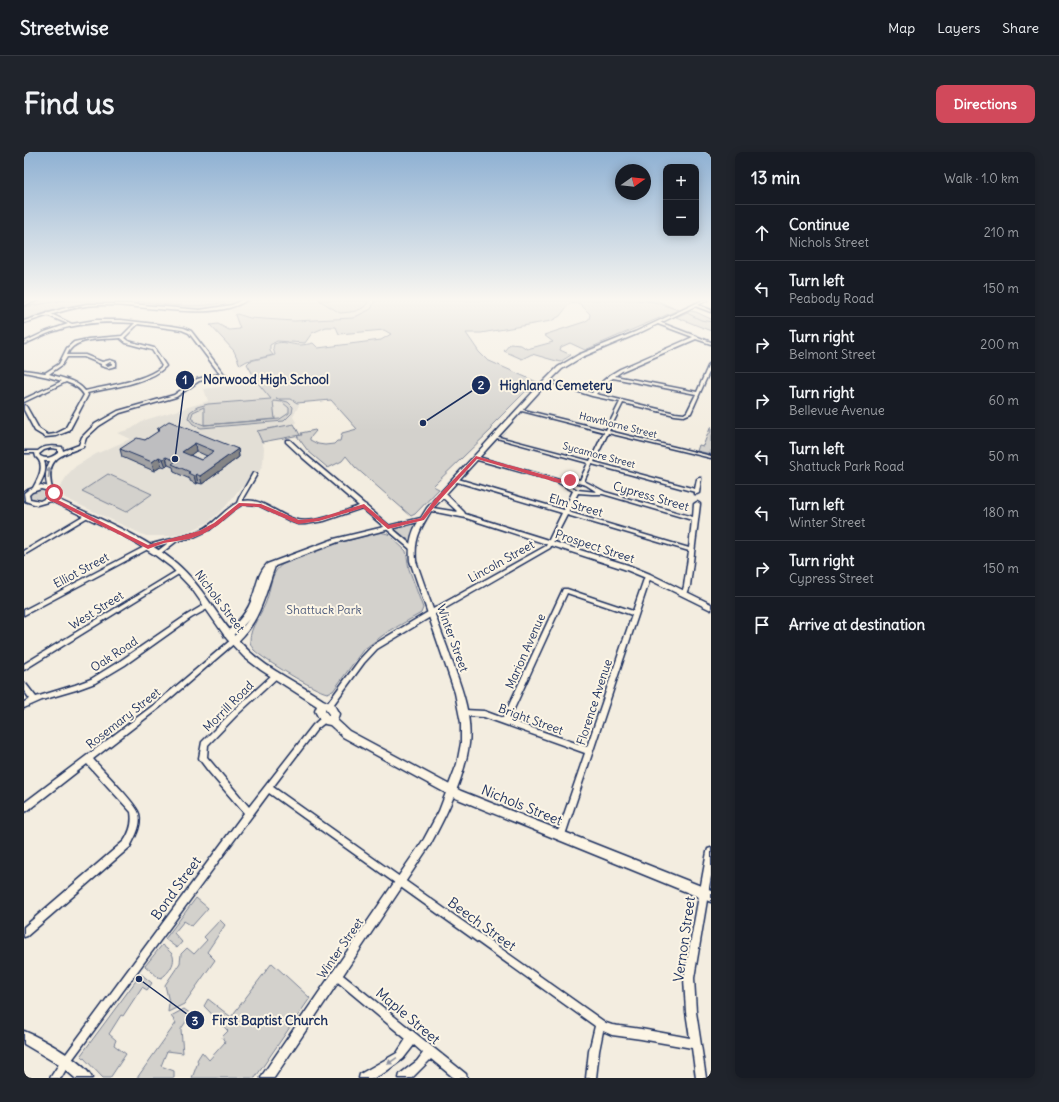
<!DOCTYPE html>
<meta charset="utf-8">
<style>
:root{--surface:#171b24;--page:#20242c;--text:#f1f3f6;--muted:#9ea1a6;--line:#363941;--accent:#d1495b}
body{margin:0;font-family:Delius,sans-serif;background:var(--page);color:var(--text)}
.controls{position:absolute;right:12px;top:12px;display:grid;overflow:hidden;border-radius:8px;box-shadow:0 2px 10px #0003}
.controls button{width:36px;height:36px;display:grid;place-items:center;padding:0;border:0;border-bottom:1px solid var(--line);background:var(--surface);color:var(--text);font:20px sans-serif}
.compass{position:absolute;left:591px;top:12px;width:36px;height:36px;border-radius:50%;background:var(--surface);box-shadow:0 2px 10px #0003;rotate:75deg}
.stop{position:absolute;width:12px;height:12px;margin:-9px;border:3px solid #d1495b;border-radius:50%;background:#fff}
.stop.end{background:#d1495b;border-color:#fff;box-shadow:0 1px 4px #0008}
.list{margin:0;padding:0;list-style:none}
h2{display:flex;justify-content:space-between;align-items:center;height:52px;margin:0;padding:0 16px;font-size:17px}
h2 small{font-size:13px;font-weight:400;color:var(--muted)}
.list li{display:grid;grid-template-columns:26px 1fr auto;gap:12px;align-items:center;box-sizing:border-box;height:56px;padding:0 16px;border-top:1px solid var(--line)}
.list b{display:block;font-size:15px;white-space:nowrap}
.list p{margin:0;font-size:13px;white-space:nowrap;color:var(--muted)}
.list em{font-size:13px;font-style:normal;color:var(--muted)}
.icon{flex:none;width:22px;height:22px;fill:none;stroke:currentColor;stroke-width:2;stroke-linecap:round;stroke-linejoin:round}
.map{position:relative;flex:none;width:687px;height:926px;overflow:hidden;border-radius:8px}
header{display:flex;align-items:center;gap:24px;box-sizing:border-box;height:56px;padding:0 20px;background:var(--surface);border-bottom:1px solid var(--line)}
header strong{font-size:19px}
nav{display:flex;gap:22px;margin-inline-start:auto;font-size:14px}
.intro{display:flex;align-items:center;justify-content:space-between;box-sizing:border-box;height:96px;padding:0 24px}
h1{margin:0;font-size:28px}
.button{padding:10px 18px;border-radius:8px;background:var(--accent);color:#fff;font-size:14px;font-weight:700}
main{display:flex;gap:24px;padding:0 24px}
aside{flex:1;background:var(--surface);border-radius:8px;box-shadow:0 2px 10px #0003}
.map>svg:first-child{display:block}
</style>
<header>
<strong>Streetwise</strong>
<nav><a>Map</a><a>Layers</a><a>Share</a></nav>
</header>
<div class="intro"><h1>Find us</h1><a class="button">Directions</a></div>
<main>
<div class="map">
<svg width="687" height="926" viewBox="0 0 687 926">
<rect width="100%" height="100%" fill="#f3ede0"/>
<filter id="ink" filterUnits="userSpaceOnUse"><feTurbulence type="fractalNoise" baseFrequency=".025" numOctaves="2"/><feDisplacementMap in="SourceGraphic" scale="8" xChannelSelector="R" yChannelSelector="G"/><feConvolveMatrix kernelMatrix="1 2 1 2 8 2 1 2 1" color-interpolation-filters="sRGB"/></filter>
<g filter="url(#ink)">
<g fill="#e3dfd6">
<polygon points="223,148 349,148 345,157 329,166 270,168 226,165 208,160 204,156 218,152"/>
<polygon points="233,230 247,247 267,247 275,253 269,265 272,270 270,272 276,283 238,290 240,296 239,312 227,336 217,335 202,354 185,370 166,379 147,384 122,384 41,346 35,336 45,321 52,314 72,302 106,287 93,281 107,277 121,268 184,249 180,237"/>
</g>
<g fill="#d3d1cc" stroke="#778095" fill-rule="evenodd">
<path d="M17 148 154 149 218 148C197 164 145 155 121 153 103 151 84 151 66 152 43 153 21 161 0 168V153Z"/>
<path d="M295 148H345C340 160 327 160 316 161Z"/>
<path d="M351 148H631L654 158 561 198 546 191 537 195 536 198 547 203 536 210 508 202 498 207 480 199 486 192 497 193 503 197 529 190 520 183 560 170 565 167 566 162 556 152 553 151 545 152 536 164 527 169 457 181H442L455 200 463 208 515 231 507 240 502 239 467 274 468 277 409 334 415 337 391 362 387 364 331 315 322 304 318 309 304 316 284 299 273 284 278 283 277 281 291 278 292 279 286 286V288L294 292 301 293 310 292 313 289H316L318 281 333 277 307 248 273 251 267 247H252L264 250 269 255 268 261 260 269 177 276 169 272 164 266 166 260 173 255 184 252 247 247 233 230 223 212 226 209 251 203 249 196 250 192C259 188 267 193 276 193 280 193 285 192 289 191L294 196 357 188 367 182 360 178 315 182 312 175H302L288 181 281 191 253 189 246 193V199L249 203 223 209 216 213 210 199 186 173 194 172 205 178 216 177 211 163 213 162 226 166 270 169 329 166 347 157ZM249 249 258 250 265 256V261L256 267 180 273 172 270 167 266 169 260 180 255V273L251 267Z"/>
<polygon points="666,159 672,160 687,167 687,179 652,165"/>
<polygon points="270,272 276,283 238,290 233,279"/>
<polygon points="687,274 687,302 673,299 675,293 679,294"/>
<polygon points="84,322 128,342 102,360 58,339"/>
<polygon points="15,337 23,338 27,343 16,349 6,346 6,341"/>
<polygon points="390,371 392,372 386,389 369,376"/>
<path d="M356 380 364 382 382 399 385 417 399 456 397 461 362 481 339 498 309 539 303 541C290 538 240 508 230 498 228 496 227 493 226 490 225 475 239 461 243 447 247 434 247 418 261 411L307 393Z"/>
<polygon points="172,746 184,756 168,774 160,769 150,781 158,790 153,796 141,787"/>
<polygon points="196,768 201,773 183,800 191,808 160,852 144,860 145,850 141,833 156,811 157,802 163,796 170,802 183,788 180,785"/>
<path d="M138 793C141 796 145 798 148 802 153 810 144 822 137 826L134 825 121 814Z"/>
<polygon points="248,811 286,846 231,926 168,926 174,910 173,908 178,900 185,908 201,890 198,885 204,879 180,854 184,847 207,865"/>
<polygon points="117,822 128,831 123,838 118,835 99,864 97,863 85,882 92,888 90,893 102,902 86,926 79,926 57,903"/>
<polygon points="160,857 167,862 157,877 159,901 143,899 137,914 150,919 150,926 113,926 152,871 147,864"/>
</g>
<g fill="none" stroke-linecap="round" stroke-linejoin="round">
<g stroke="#707a91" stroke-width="1">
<path d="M104 148C139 152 174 159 208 148"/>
<polyline points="614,148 630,150 655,158"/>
<polyline points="0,155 41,148"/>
<polyline points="663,161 677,168 687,170"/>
</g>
<g stroke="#1b2f5e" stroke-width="3">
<g id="minor">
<polygon points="672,152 687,158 687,160 671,154 671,152"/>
<path d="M23 161H25L48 172 72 168H97L148 174 160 176 167 179 200 222 210 230 207 231 198 224 175 229 152 245 96 261 75 274 62 286 59 295C35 304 21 306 28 337L26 338 24 337C21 327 21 318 26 309H20C24 319 18 328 13 337H9V336C14 327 22 313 12 305L11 301H0V299H14C20 293 30 294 38 295L39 299 55 293 58 285 71 272 94 259 150 243 173 227 196 222 165 181 158 178 114 172 100 186 104 189 130 196 142 214 141 215C126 231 85 236 63 241L64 243 45 279 32 284 21 285 11 279 0 258V253L2 254 15 277 24 283 31 282 41 277 60 243C56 236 50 233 42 230L0 250V247L38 229 24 225 0 220V218L21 221 35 212 43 196 50 190 64 187 98 184 111 171C83 169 57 170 31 179 20 182 11 188 0 192V190L21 180 44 172 23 163ZM96 186 102 191 128 198 138 214C123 229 82 234 61 239 53 228 37 226 25 222L38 213 43 205H60L77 212V214L84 216 92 214V210L86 208 78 210 61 203H43C50 184 80 188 96 186ZM86 210 89 212 84 214 81 213ZM27 296 34 297V301C28 305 23 308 16 304L15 302 20 298Z"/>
<path d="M635 170 687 190V192L672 187 598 219 591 224 673 240 685 212 687 211V216L667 261 660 264 651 263 599 251 585 279 687 304V306L584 281 570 310 671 337 673 327 675 326H677V327L675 341 673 342H671V340L568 312 560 329 570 334 581 340 669 365 670 352 673 350 675 351 676 352 666 434 663 442H659L658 441 660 434 665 399 543 363 526 396 413 461 353 497 340 511 307 556 305 557 303 556 302 554 303 552 336 507 349 493 409 457 522 394 538 361 430 329V328L432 327H434L540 358 549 339 533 330 450 307V306L452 305H454L535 328 546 326 556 328 564 311 469 285 471 284 566 309 580 280 494 258 496 257 582 278 596 250 568 244 521 229 524 228 568 241 579 229 585 224 586 223 596 217 669 185 634 172 633 171ZM589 226 672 242 663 260 660 262 651 261 572 242 581 231ZM546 329 562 333 573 340 553 338 540 330ZM554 341 568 342H579L668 368 665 396 544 360Z"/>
<path d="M262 288H266L283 304 340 352 342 353V354L390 395 391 396 390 397H386L338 356 300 369 281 372H274L266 369 234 353 223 352H219L209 358 185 378 170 385 153 389 136 402 134 403 131 401 144 391 126 396 0 463V458L122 394C141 387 163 386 181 376 193 369 201 357 213 351L215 346 229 321H231L233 322 219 346V349C239 345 254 364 273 368 292 372 317 360 335 354L279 306 262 290Z"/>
<polygon points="62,362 65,364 64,365 0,403 0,399"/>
<polygon points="156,417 159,419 158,420 0,518 0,512"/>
<path d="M624 422 627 424 541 683 540 686 537 687 534 686 533 683 561 601 460 565 440 564 438 563 437 561 438 559 440 558 460 559 479 566 539 437H543L609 459 621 424ZM543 441 608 463 563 595 485 568Z"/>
<polygon points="183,451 185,451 188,453 187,455 167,466 101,513 71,531 52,538 18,548 0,556 0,550 6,547 0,539 0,531 2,532 12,545 51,533 67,527 96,509 163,463"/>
<path d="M208 487H212L213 489 135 556 69 607C78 618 113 652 115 662 118 673 111 685 106 695L3 784 0 785V775L100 689C106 680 109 671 107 660L63 612 3 659 0 660V651L131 552Z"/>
<path d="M252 520 254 521 255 523 254 525 212 564 184 593 183 605 225 655 289 573C293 570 298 563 303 565L304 567 303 569 293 577 249 635 582 871 588 873 617 877 666 886 662 860 660 826 683 700 684 697 687 696V724L670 826 672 860 682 926H672L668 896 617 887 588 883 579 879 575 899 572 926H562L565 899 571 874 245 641 45 912 37 926H26L39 906 220 661 185 620 176 608 175 606 178 590 208 560 250 521Z"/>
<polygon points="312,818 315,820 442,922 443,926 430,926 407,907 388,926 375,926 376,922 393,909 399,901 390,893 379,907 360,921 350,926 335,926 336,922 373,901 382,887 309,826 307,823 309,820"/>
</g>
</g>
<g stroke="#1b2f5e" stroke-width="3">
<g id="tertiary">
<polygon points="8,148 15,148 0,153 0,151"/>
<path d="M218 148H223C186 173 108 148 62 154 41 157 21 165 0 171V169L38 157 63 152H106L176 158 208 153Z"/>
<path d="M679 148H684L613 182 558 205 538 217 514 241 422 342 440 360 441 362 604 413 626 422 687 452V458L622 426 600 417 442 366 407 359C396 377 390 387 392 409 402 438 412 466 423 495 433 525 449 559 445 592 441 625 422 664 406 693L250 926H237L239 922 400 687 415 659 433 612 437 591V571L431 541 386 409C385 396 386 382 394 370L314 390 251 414C250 418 248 422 247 426 240 447 235 466 220 483 216 487 213 492 207 491L206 489 207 487C214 481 220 474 225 467L218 475 207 485H201L200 483 201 481C214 471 224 460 229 444 233 433 234 421 243 412L310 387 397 366 403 356 416 341 510 239 534 215 554 203 611 180ZM419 346 434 360 409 356Z"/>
</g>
</g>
<g stroke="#1b2f5e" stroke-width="3">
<g id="secondary">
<path d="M17 333 30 336 33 341 31 346C72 366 117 382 152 411 179 434 193 466 217 491 239 516 272 529 299 548L310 553 315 562 313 568 325 579 437 639 687 738V750L429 645 319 585 306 573 301 572 296 568 291 559 293 554 237 518 220 505 203 487 168 437 147 415 131 403 97 382 27 349 13 353 1 349 0 341 4 338ZM17 337 25 339 27 341 26 344 16 349 6 347 5 343 8 340ZM301 557 305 562V564L301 559Z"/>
<path d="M0 879C17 886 61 910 68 926H51L37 914 0 892Z"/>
</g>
</g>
<use href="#minor" fill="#fcf5e5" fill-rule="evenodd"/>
<use href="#tertiary" fill="#fcf5e5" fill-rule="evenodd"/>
<use href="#secondary" fill="#fcf5e5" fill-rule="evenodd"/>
</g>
<path fill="#a3a3a5" stroke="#1b2f5e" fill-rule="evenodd" d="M133 277 214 297 215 305 178 332 174 331 172 332 166 329V327L150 320 149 315 144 313 142 315 138 314 130 319 98 305 96 297 121 288 134 280ZM172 299 183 304 177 308 166 303Z"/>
<g fill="#858586" stroke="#1b2f5e">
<polygon points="171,291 172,299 160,308 158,300"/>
<polygon points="214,297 215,305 178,332 176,324"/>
<polygon points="135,305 138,314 130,319 128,310"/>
<polygon points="142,305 144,313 142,315 139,307"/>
<polygon points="172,322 174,331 172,332 170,324"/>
</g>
<path fill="#bebec0" stroke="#1b2f5e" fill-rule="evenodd" d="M145 269 214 297 176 324 172 322 170 324 164 321 166 320 148 312 152 309 142 305 139 307 135 305 128 310 96 297 113 286 121 288 136 278 133 277ZM171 291 190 299 177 308 158 300Z"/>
<defs><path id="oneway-solid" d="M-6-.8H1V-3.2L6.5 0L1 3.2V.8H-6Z"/></defs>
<g fill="#8c92a2">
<use href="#oneway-solid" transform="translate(25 321) rotate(-83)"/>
<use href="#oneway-solid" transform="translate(368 909) rotate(145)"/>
</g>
</g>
<linearGradient id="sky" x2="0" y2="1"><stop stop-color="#8fb1d3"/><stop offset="0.53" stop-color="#faf7f1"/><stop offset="1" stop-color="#faf7f1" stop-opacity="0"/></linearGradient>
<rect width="687" height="278" fill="url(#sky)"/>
<polygon fill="#d1495b" points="452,304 535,327 546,326 549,328 535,331 453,307 415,349 400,368 364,377 339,356 295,369 274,372 235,355 217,354 194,373 179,382 165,387 140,391 124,397 24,347 28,340 32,340 30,346 124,393 175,379 190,371 215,351 237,352 275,368 295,366 340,352 365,373 397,366 411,347"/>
<g text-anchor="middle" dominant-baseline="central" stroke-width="4" stroke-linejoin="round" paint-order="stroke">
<g font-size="10" fill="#1b2f5e" stroke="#fcf5e5">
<text transform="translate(594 273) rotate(14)">Hawthorne Street</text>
<text transform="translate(575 303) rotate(15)">Sycamore Street</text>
</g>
<g font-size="12" fill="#1b2f5e" stroke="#fcf5e5">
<text transform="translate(627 344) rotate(16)">Cypress Street</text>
<text transform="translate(552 353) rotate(16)">Elm Street</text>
<text transform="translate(571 394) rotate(18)">Prospect Street</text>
<text transform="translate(477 409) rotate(-29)">Lincoln Street</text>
<text transform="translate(57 418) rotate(-28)">Elliot Street</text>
<text transform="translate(196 449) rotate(53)">Nichols Street</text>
<text transform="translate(72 458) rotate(-32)">West Street</text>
<text transform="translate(429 486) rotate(70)">Winter Street</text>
<text transform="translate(501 499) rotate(-66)">Marion Avenue</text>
<text transform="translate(90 502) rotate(-33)">Oak Road</text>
<text transform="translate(570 550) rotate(-72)">Florence Avenue</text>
<text transform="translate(204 554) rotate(-45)">Morrill Road</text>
<text transform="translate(99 566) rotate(-38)">Rosemary Street</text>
<text transform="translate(507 567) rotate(20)">Bright Street</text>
<text transform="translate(316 796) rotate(-55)">Winter Street</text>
</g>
<g font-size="12" fill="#49587a" stroke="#fcf5e5">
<text x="300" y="457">Shattuck Park</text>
</g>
<g font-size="14" fill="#1b2f5e" stroke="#fcf5e5">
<text transform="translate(498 653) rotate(22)">Nichols Street</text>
<text transform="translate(152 736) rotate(-54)">Bond Street</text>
<text transform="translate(458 772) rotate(36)">Beech Street</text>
<text transform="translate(660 787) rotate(-82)">Vernon Street</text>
<text transform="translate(384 864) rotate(40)">Maple Street</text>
</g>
</g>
<path fill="none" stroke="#1b2f5e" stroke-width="1.5" d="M151 307L161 228M399 271L457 233M115 827L171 868"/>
<g fill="#1b2f5e" stroke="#fcf5e5" stroke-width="1.5">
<circle cx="151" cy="307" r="4"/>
<circle cx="399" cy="271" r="4"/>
<circle cx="115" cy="827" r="4"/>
<circle cx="161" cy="228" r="10"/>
<circle cx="457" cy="233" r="10"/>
<circle cx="171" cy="868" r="10"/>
</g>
<g font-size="12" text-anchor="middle" font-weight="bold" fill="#fff">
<text x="161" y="232">1</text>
<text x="457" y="237">2</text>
<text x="171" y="873">3</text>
</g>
<g font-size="13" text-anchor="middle" font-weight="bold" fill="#1b2f5e" stroke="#fcf5e5" stroke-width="4" stroke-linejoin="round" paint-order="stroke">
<text x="242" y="232">Norwood High School</text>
<text x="532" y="238">Highland Cemetery</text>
<text x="246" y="873">First Baptist Church</text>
</g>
</svg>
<div class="controls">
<button>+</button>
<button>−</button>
</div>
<svg class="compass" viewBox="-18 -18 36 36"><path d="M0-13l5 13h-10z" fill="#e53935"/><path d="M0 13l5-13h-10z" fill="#9ea1a6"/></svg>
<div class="stop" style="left:30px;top:341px"></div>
<div class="stop end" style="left:546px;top:328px"></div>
</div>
<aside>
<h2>13 min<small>Walk · 1.0 km</small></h2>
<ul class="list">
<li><svg class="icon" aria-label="ahead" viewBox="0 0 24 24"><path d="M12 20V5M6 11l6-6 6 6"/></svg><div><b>Continue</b><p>Nichols Street</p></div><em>210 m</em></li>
<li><svg class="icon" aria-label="left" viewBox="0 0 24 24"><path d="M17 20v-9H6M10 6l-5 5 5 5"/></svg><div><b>Turn left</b><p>Peabody Road</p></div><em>150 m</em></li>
<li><svg class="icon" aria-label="right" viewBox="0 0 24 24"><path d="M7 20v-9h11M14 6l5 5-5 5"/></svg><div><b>Turn right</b><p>Belmont Street</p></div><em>200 m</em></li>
<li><svg class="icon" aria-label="right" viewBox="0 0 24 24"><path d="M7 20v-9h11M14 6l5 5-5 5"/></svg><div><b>Turn right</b><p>Bellevue Avenue</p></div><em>60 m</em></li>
<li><svg class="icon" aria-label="left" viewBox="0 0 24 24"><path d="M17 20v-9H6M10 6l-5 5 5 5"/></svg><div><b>Turn left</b><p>Shattuck Park Road</p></div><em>50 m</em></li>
<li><svg class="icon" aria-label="left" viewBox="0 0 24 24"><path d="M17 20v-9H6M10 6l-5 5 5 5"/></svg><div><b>Turn left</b><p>Winter Street</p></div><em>180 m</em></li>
<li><svg class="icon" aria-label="right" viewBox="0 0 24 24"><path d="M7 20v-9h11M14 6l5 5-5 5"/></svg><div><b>Turn right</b><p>Cypress Street</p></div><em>150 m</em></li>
<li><svg class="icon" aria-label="arrive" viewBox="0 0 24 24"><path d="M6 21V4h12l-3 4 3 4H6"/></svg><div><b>Arrive at destination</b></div></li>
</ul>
</aside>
</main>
